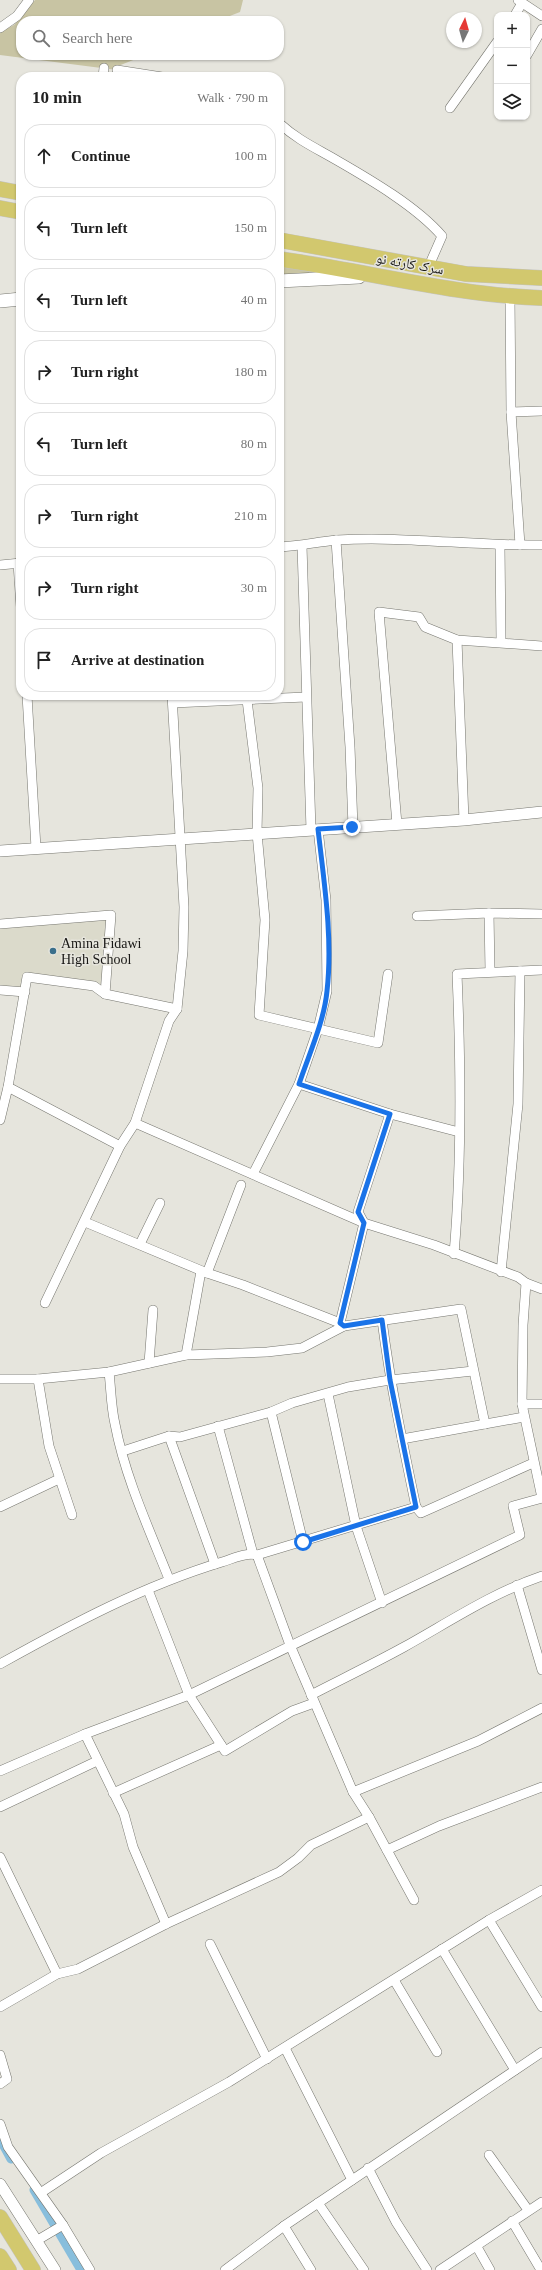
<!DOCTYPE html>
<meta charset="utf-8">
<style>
:root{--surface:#fff;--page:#f2f2f2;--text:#222;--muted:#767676;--line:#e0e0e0}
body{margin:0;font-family:"Times New Roman","Noto Naskh Arabic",serif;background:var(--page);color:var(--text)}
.controls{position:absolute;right:12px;top:12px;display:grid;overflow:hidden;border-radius:8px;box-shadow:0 1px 3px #0004}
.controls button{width:36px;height:36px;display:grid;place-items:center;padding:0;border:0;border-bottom:1px solid var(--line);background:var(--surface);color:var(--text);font:20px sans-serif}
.compass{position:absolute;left:446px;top:12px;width:36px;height:36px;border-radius:50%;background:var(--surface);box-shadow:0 1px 3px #0004;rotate:5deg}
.stop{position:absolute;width:12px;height:12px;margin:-9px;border:3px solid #1a73e8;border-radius:50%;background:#fff}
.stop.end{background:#1a73e8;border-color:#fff;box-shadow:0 1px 4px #0008}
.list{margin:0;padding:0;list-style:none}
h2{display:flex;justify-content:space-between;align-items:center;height:52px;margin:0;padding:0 16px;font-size:17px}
h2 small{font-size:13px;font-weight:400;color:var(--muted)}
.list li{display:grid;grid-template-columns:26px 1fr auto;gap:12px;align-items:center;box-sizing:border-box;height:64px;margin:0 8px 8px;padding:0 8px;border:1px solid var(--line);border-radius:16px}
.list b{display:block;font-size:15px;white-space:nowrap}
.list em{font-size:13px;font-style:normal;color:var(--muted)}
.icon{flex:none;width:22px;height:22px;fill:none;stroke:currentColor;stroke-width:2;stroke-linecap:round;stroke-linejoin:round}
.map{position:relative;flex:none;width:542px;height:2270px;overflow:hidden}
.search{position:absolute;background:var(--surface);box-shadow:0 1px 3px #0004;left:16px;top:16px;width:268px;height:44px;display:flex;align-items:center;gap:10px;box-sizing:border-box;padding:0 14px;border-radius:16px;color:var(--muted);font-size:15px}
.panel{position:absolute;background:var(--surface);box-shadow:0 1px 3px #0004;left:16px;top:72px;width:268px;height:628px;border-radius:16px}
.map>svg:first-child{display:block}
</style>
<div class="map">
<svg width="542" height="2270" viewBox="0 0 542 2270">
<rect width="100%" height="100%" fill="#e6e5dd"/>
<polygon fill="#dbdacb" points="110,917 103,984 25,975 22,991 0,989 0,926"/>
<g fill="#c8c4a3">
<polygon points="35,0 243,0 240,12 217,21 21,21 21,55 146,55 118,66 117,70 0,55 0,32 14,25"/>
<polygon points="279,266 311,271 305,276 279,279"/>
</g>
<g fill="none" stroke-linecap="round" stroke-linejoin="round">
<g stroke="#88bedc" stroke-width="9">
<polyline points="0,2139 11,2159"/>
<polyline points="34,2190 81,2270"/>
</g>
<g stroke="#76766f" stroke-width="10">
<g id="minor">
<polyline points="518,0 542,16"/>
<polyline points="515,15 522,3"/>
<polyline points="0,28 17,16 29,0"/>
<polyline points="527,55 542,29"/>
<polyline points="117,70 162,77"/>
<polyline points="103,77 104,68"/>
<polyline points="450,108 497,42"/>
<path d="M279 123C299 141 316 148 338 161 371 180 417 207 442 236L428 268"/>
<polyline points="510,297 511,412 520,545"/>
<polyline points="511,412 542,411"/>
<polyline points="336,540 350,747 353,827"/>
<polyline points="302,546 311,830"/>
<polyline points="500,546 501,641"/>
<path d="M279 547C299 546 317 542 337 540 405 536 474 546 542 545"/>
<polyline points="18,563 21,607"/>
<polyline points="0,565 21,563"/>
<polyline points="457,640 464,820"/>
<polyline points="27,695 36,848"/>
<polyline points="247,700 258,788 257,833 265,920 259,1015 378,1043 388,974"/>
<polyline points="173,703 306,697"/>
<polyline points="397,824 379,612 419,617 425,627 457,640 542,646"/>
<polyline points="489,913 490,971"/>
<polyline points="417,916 489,913 542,914"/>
<polyline points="0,924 111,915 105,994"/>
<polyline points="0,990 25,992"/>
<polyline points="299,1084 390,1114 459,1132"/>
<polyline points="8,1087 120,1146"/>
<polyline points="0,1120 8,1087 27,977 94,986 105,994 177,1009"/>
<polyline points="135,1123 364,1223 434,1245 518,1277 526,1283 542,1289"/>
<polyline points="253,1174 299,1084 318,1029 327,991 326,900 318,829"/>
<polyline points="85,1222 207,1273 243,1285 340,1323 344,1326"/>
<polyline points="140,1244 160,1203"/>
<path d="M454 1254C462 1161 461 1067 457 974L542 970"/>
<polyline points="501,1272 518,1104 520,971"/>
<polyline points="207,1273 241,1185"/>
<polyline points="526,1283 523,1325 522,1404 542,1498"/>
<polyline points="45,1303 120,1146 135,1123 169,1021 177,1009 183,951 184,907 172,695"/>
<path d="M382 1320C390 1383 403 1445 416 1507L421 1513 533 1463"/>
<polyline points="340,1323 364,1223 358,1212 390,1114"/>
<polyline points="186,1355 201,1271"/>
<polyline points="149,1363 153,1310"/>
<path d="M109 1372C111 1389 111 1407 115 1424 125 1477 149 1529 169 1579"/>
<polyline points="0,1379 38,1379 109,1372 186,1355 267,1352 302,1348 344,1326 461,1309 485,1424"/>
<polyline points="38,1379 49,1446 72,1515"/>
<polyline points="328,1394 356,1526 382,1603"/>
<polyline points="522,1404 542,1404"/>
<polyline points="271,1412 303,1542"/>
<polyline points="218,1426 253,1554"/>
<polyline points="169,1436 215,1564"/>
<polyline points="402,1439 524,1417"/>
<polyline points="123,1451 169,1436 180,1437 271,1412 292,1403 348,1387 390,1380 473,1371"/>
<polyline points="0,1507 59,1479"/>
<polyline points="257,1555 290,1645 353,1792 369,1817 414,1900"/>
<polyline points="517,1585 542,1670"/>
<polyline points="148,1590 189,1695 225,1751 292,1711 314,1703"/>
<path d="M0 1664C72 1624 143 1586 222 1562 232 1559 247 1552 257 1555L416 1507"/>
<path d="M311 1695C342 1679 373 1664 404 1647 449 1622 492 1593 542 1576"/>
<polyline points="85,1734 124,1814 133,1847 166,1924"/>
<polyline points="0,1771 85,1734 189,1695 520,1535 513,1506 542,1498"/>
<polyline points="353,1792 478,1741 542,1708"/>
<polyline points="113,1793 221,1745"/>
<polyline points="0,1807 97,1761"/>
<polyline points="387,1850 439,1826 542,1787"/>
<polyline points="0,1857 57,1974"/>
<polyline points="489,1920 542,2007"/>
<polyline points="210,1944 267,2059"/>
<polyline points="442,1949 515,2070"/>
<polyline points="394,1980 437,2052"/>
<polyline points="0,2007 57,1974 78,1969 166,1924 279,1872 298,1858 311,1845 369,1817"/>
<polyline points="285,2048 352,2180"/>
<polyline points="0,2055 7,2079 0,2084"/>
<polyline points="0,2124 8,2147 63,2225 36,2241"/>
<polyline points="489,2155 528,2210"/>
<polyline points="368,2168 396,2222 427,2270"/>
<polyline points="42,2192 101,2153 229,2082 489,1920 542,1890"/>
<polyline points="318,2203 364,2270"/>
<polyline points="512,2221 541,2270"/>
<polyline points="63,2225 90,2270"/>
<polyline points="284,2226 311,2270"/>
<polyline points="477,2247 490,2270"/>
<polyline points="225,2270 284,2226 542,2052"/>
<polyline points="440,2270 542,2202"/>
</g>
</g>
<g stroke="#76766f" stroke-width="12">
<g id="tertiary">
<polyline points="0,851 464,820 542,812"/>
<polyline points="0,2184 55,2270"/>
</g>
</g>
<g stroke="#76766f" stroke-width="14">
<g id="secondary">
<polyline points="279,281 359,277"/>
<polyline points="0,301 21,299"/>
</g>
</g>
<g stroke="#c3c3c2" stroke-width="16">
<g id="trunk">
<polyline points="0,189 21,193"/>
<polyline points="0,208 21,212"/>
<polyline points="279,240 466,274 542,278"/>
<path d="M279 259C367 271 453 295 542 298"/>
<polyline points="0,2217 33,2270"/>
<polyline points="0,2256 9,2270"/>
</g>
</g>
<use href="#minor" stroke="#fff" stroke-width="9"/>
<use href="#tertiary" stroke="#fff" stroke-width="11"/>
<use href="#secondary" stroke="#fff" stroke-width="13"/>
<use href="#trunk" stroke="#d2c86e" stroke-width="15"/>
</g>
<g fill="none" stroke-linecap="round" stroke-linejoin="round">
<path stroke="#1a73e8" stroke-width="5" d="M303 1542 416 1507 390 1380 382 1320 344 1326 340 1323 364 1223 358 1212 390 1114 299 1084C309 1054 324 1022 327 991 333 938 324 882 318 829L352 827"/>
</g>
<circle fill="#3a6f8b" stroke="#e6e5dd" stroke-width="1.5" cx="53" cy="951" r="4"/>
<g text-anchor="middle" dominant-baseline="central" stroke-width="3" stroke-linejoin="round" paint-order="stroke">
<g font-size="14" fill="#181715" stroke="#e6e5dd">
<text transform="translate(410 264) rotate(10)">سرک کارته نو</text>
</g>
<g font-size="14" fill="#181715" stroke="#e6e5dd" text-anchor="start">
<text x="61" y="943">Amina Fidawi<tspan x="61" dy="16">High School</tspan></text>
</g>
</g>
</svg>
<div class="controls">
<button>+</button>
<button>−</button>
<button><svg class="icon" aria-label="layers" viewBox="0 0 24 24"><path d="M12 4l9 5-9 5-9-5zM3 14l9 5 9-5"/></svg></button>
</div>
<svg class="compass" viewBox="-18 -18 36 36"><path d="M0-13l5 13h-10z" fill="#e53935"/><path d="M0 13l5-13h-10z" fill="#767676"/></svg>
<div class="stop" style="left:303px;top:1542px"></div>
<div class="stop end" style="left:352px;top:827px"></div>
<div class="search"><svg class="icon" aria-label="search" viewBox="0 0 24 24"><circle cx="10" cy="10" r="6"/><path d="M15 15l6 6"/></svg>Search here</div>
<section class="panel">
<h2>10 min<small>Walk · 790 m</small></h2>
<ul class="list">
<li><svg class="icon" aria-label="ahead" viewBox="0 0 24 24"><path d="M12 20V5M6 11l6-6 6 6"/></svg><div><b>Continue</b></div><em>100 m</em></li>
<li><svg class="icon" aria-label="left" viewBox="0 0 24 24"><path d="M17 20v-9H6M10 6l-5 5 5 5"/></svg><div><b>Turn left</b></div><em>150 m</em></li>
<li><svg class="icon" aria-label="left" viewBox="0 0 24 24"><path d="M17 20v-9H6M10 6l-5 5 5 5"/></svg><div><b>Turn left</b></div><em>40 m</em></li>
<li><svg class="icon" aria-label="right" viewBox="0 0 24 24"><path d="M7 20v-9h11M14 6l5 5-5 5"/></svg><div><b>Turn right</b></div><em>180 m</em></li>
<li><svg class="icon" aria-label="left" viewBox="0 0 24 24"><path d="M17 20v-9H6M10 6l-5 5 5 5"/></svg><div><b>Turn left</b></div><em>80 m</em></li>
<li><svg class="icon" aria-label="right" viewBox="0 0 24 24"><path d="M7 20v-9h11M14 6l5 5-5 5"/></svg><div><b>Turn right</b></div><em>210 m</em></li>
<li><svg class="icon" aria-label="right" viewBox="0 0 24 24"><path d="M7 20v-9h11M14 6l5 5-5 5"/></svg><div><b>Turn right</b></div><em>30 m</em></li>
<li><svg class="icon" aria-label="arrive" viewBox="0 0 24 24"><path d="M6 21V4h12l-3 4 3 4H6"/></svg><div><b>Arrive at destination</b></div></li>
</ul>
</section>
</div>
